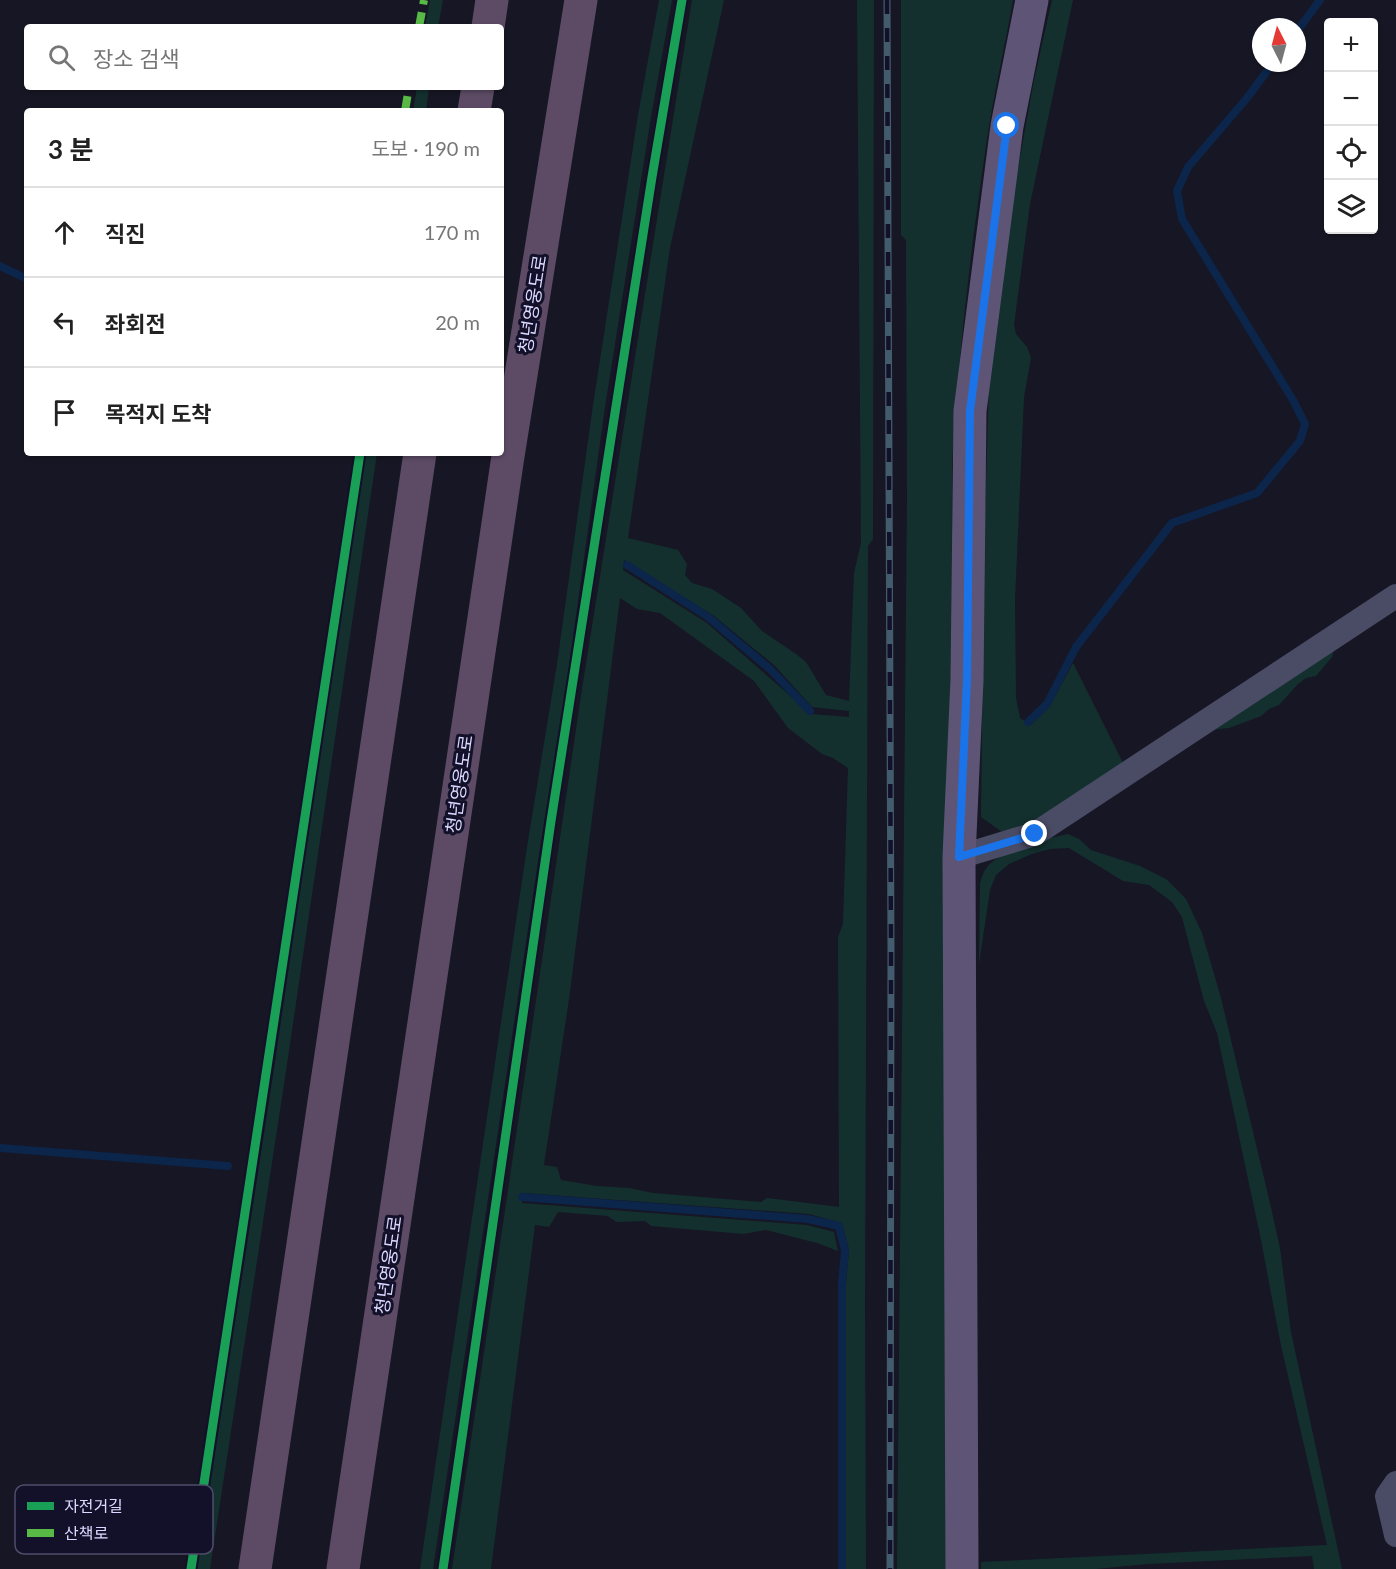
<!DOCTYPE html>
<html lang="ko">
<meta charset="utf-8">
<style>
:root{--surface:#fff;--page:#f2f2f2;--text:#222;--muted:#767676;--line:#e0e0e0}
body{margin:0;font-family:Lato,"Noto Sans KR",sans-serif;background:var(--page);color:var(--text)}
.controls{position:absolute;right:18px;top:18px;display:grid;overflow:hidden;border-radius:6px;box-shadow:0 2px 4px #0004}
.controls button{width:54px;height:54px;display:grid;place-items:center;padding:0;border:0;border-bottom:2px solid var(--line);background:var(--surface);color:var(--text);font:30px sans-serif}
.compass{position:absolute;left:1252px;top:18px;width:54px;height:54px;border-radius:50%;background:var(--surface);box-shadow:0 2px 4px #0004;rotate:354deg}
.stop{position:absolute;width:18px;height:18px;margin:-14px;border:4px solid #1a73e8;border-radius:50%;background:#fff}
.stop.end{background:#1a73e8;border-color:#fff;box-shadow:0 2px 6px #0008}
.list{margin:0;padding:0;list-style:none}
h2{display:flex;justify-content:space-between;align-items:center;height:78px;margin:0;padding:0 24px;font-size:26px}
h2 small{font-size:20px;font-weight:400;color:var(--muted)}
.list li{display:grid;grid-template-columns:39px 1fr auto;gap:18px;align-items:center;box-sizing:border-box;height:90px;padding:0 24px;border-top:2px solid var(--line)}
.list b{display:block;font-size:22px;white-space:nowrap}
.list em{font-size:20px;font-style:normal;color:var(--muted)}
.icon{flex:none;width:33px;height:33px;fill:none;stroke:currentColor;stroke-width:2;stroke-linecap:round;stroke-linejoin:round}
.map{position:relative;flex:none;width:1396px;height:1569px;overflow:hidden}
.search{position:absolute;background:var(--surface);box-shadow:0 2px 4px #0004;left:24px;top:24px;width:480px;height:66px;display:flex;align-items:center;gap:15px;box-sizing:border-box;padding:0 21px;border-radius:6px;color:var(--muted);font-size:22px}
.panel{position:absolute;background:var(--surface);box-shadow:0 2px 4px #0004;left:24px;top:108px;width:480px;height:348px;border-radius:6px}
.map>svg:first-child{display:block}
</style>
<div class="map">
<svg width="1396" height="1569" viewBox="0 0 1396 1569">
<rect width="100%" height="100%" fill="#171624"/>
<g fill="#13302f" fill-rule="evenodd">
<polygon points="430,0 443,0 438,27 425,27"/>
<polygon points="659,0 672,0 651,117 605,407 569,666 540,848 433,1569 420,1569 527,847 557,664 593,405 638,115"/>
<path d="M692 0H724L670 248 628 538 678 550 687 564 685 575 692 583 712 589 741 608 762 631 796 654 806 662 826 695 849 701 854 573 861 543 857 0H874L873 539 868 546 865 1302 866 1569H846V1283L849 1250 842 1223 809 1214 523 1193 522 1203 807 1225 834 1232 838 1251 817 1243 766 1230 744 1234 651 1226 645 1221 616 1222 608 1216 558 1212 549 1227 535 1225 491 1569H452L582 689ZM624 560 714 616 775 666 812 707 849 711V717L811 714 707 623 623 570ZM620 598 637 609 660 613 754 681 788 728 822 754 833 758 848 768 843 924 838 937 839 1207 767 1198 761 1202 653 1193 629 1188 597 1186 561 1180 557 1167 544 1165 569 999Z"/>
<path d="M901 0H1013C1005 46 994 93 987 139 971 247 958 356 952 466L950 1569H897L907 500 906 240 901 235Z"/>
<polygon points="1052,0 1073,0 1030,204 1014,325 1016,334 1027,347 1031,358 1024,397 1015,600 1016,698 1020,718 1031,725 1050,706 1073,663 1123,763 1044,822 1002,832 981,817 984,545 989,388 1011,207 1034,80"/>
<polygon points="417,87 429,87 426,111 413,111"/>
<polygon points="364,453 377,453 286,1071 210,1569 197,1569 274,1069"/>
<polygon points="1335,646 1332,657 1316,676 1306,678 1297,685 1279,705 1269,709 1261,716 1229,728 1210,730"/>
<path d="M1068 834 1079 839 1091 850 1140 866 1166 879 1186 899 1202 933 1221 998 1270 1203 1280 1248 1291 1332 1342 1569H1314L1312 1556 1147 1564 1096 1569H981V1562L1327 1545 1280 1341 1261 1240 1217 1033 1204 1001 1182 917 1172 902 1149 885 1123 881 1069 848 1050 849 1032 854 1009 864 996 875 990 890 979 964 980 884C982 876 984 869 991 863 1004 851 1050 837 1068 834Z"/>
</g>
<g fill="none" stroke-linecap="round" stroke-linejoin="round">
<g stroke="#0c254a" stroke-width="8">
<polyline points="1297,31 1320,0"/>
<polyline points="0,266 27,279"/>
<polyline points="627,565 708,617 770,669 810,711"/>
<polyline points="1028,722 1047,704 1076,647 1172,523 1257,493 1300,441 1305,424 1293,400 1182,219 1177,191 1188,167 1247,98 1273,63"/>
<polyline points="0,1148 228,1166"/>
<polyline points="522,1197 808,1219 839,1226 845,1251 842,1283 842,1569"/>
</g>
<g stroke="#4a4b65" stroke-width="24">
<polyline points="959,857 1035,834 1396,596"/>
<polyline points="1396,1483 1387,1496 1396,1535"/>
</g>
<polyline stroke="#5e5576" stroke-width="33" points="962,1569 959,857 967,680 970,411 1007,126 1032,0"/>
<g stroke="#5d4b65" stroke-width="33">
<polyline points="488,27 492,0"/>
<polyline points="474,111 478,87"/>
<polyline points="255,1569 420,453"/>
<polyline points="343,1569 508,456 581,0"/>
</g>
<g stroke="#435c6d" stroke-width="7">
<polyline id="rail" points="887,0 891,949 890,1569"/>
</g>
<use href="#rail" stroke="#13102a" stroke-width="4.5" stroke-dasharray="14" stroke-linecap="butt"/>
<g stroke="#58b947" stroke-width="8" stroke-dasharray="15 8" stroke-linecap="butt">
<polyline points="419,27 424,0"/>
<polyline points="405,111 409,87"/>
</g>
<g stroke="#13102a" stroke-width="13">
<g id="cycleway">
<polyline points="191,1569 360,453"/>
<polyline points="443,1569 551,821 652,177 682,0"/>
</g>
</g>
<use href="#cycleway" stroke="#1a9f57" stroke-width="9"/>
</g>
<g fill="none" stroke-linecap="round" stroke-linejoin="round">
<polyline stroke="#1a73e8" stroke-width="8" points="1007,126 970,411 967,680 959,857 1035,834"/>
</g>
<g text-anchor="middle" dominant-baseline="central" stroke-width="6" stroke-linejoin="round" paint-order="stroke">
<g font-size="18" fill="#dbd9ff" stroke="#13102a">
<text transform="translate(532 304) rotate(-81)">청년영웅도로</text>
<text transform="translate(459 784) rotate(-82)">청년영웅도로</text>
<text transform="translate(388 1265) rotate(-82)">청년영웅도로</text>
</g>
</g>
<rect x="15" y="1485" width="198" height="69" rx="9" fill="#13102a" stroke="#4f4c6a" stroke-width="1.5"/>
<rect x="27" y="1502" width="27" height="8" fill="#1a9f57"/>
<rect x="27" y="1529" width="27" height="8" fill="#58b947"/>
<g font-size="16" fill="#dbd9ff">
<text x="64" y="1512">자전거길</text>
<text x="64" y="1539">산책로</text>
</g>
</svg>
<div class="controls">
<button>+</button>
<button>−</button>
<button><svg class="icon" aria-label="locate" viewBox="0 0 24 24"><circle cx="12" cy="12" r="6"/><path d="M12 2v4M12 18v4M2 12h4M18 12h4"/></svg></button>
<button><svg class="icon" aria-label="layers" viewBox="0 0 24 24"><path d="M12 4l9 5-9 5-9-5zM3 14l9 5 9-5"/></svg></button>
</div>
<svg class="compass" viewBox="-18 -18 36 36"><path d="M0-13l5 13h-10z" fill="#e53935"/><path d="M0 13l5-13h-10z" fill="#767676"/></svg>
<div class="stop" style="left:1007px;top:126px"></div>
<div class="stop end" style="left:1035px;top:834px"></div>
<div class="search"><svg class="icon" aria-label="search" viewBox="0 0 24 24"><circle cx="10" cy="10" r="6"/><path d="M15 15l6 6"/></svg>장소 검색</div>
<section class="panel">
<h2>3 분<small>도보 · 190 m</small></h2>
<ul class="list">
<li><svg class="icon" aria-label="ahead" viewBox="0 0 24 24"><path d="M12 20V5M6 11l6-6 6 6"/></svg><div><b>직진</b></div><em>170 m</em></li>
<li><svg class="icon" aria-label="left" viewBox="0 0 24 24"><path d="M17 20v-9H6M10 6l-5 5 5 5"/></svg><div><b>좌회전</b></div><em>20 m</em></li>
<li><svg class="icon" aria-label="arrive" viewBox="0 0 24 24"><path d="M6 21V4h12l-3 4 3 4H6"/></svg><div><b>목적지 도착</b></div></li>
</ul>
</section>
</div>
